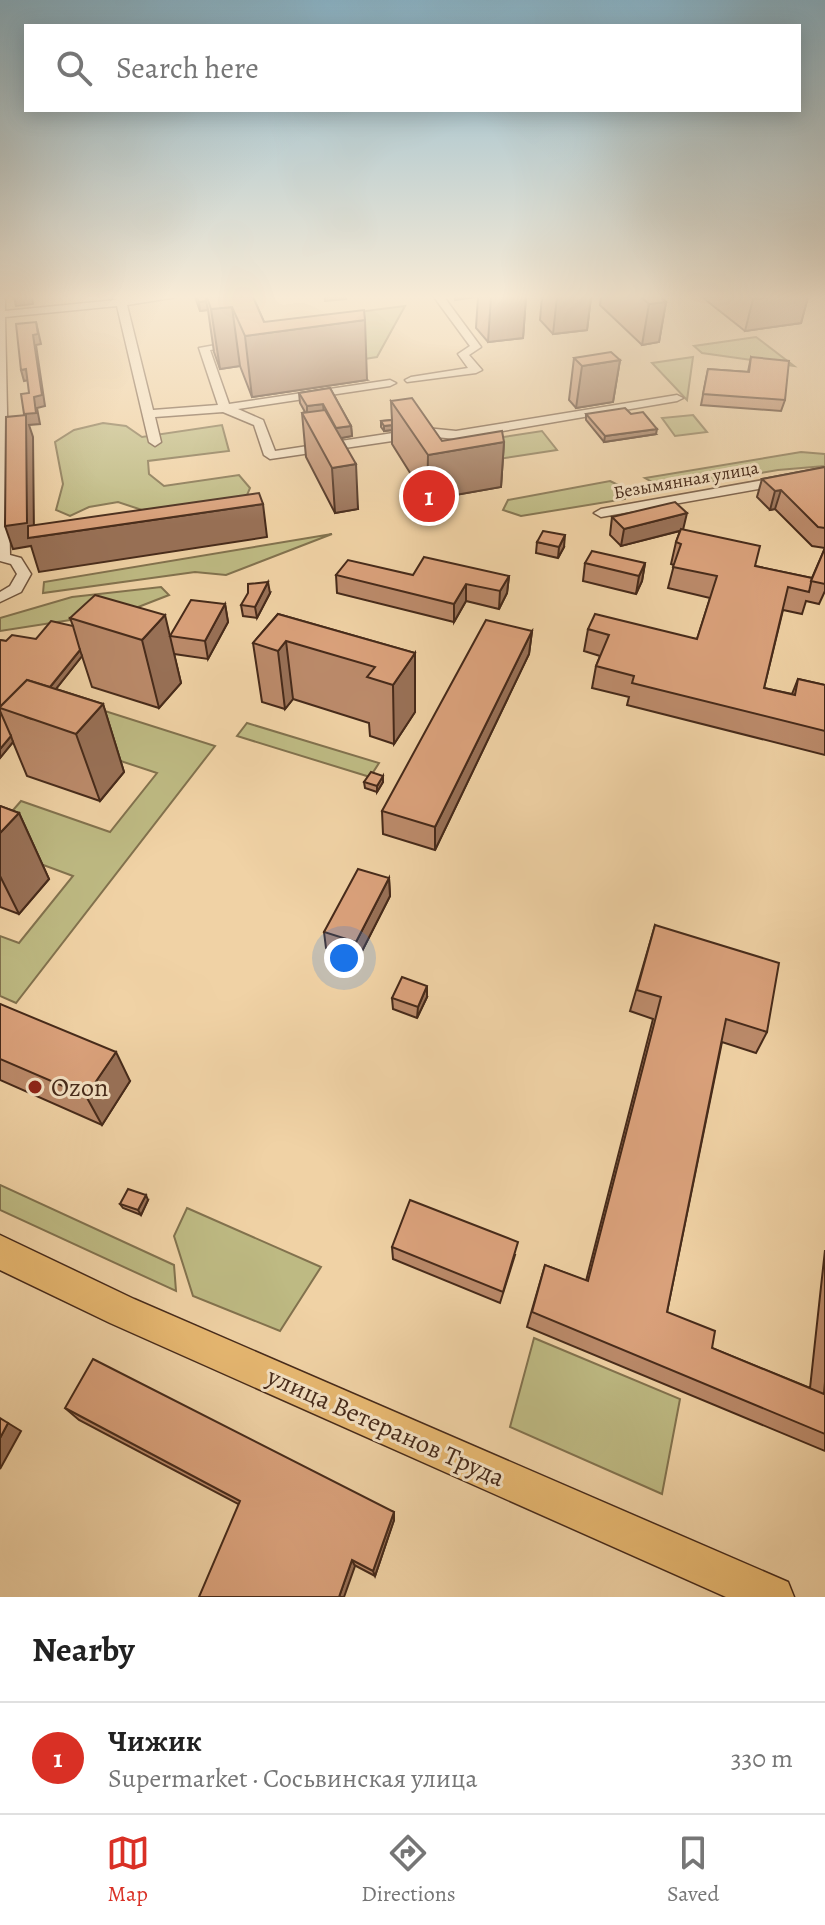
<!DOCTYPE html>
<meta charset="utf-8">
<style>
:root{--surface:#fff;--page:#f2f2f2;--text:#222;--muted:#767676;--line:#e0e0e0;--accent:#d93025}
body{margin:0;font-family:Alegreya,serif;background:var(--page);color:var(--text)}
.you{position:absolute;left:344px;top:958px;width:28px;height:28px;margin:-20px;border:6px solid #fff;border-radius:50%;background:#1a73e8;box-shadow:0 0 0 12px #1a73e833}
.badge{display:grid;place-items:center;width:52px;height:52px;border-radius:50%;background:var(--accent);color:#fff;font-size:26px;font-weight:700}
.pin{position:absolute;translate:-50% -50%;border:4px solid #fff;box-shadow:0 2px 8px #0006}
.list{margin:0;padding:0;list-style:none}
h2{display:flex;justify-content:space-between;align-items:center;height:104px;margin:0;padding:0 32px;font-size:34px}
h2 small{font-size:26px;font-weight:400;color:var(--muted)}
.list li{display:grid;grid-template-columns:52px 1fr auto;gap:24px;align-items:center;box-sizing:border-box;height:112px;padding:0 32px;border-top:2px solid var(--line)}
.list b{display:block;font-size:30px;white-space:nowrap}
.list p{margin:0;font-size:26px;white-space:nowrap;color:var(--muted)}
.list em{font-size:26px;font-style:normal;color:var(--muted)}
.icon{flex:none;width:44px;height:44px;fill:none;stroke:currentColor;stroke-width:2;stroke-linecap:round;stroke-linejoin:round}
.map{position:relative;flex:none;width:825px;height:1597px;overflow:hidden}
.search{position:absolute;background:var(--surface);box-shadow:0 4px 20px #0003;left:24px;right:24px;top:24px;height:88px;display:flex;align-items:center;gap:20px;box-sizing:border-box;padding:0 28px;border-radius:0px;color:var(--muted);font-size:30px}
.sheet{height:216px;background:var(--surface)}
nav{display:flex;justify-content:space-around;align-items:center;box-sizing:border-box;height:112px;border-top:2px solid var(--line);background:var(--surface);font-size:22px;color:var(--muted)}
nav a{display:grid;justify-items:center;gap:4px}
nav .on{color:var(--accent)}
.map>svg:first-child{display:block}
</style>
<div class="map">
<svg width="825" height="1597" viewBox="0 0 825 1597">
<rect width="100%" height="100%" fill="#f0d2a5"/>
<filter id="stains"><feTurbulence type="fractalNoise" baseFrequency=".0025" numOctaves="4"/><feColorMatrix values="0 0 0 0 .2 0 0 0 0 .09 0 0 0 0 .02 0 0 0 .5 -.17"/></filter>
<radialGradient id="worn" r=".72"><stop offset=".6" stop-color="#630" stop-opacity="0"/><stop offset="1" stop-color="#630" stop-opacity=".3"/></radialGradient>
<g fill="#beba83" stroke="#82724e" stroke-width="2">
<polygon points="405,306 377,357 269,374 295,320"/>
<polygon points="756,337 794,366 702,353 694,346"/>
<polygon points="693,357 687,400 652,363"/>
<polygon points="693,415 707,432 675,436 662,418"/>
<polygon points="103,423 126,426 142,437 222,425 229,451 148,461 149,474 164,486 239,475 250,488 245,500 142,510 118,502 89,507 70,516 56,510 63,484 55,442 74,430"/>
<polygon points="542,431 557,450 492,460 478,441"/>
<polygon points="801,452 825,454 825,466 778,470 666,490 645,478"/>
<polygon points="610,481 624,488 625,499 521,516 503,510 508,500"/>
<polygon points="332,534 226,575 195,572 43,593 44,582"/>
<polygon points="161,587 169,595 128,611 0,631 0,618 72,597"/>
<polygon points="86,705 215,746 16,1003 0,996 0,936 19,943 73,876 0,849 0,825 21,801 110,832 157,773 54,739"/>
<polygon points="247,723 379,763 370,777 237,736"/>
<polygon points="0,1185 174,1265 176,1291 0,1210"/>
<polygon points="187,1208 321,1267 280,1331 193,1296 174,1236"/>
<polygon points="534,1338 680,1399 662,1494 510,1427"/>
</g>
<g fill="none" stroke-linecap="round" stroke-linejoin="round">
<g stroke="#70543d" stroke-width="3">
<g id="minor">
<polygon points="0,297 5,300 5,311 116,300 115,297 177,297 127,305 153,410 218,405 199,348 238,341 242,342 242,346 210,350 229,404 390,380 396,383 390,386 238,409 263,420 275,451 426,428 456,431 677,395 683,398 677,401 456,439 426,436 270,459 264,455 254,425 223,412 155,417 161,442 155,446 149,442 117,306 5,317 10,555 21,558 31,574 21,592 0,602 0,592 10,586 17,574 11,564 0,561"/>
<polygon points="434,297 444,297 481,347 469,355 482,370 476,373 407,382 405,380 411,377 468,368 458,354 470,346"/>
<polygon points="825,469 825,477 601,517 594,513 601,509"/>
</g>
</g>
<g stroke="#462a1a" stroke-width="3">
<polygon id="major" points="0,1235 134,1299 788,1582 794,1597 726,1597 110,1323 0,1270"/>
</g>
<use href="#minor" fill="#f5e2c4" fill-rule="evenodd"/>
<use href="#major" fill="#e8b972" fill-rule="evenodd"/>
</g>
<g fill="#bc8b6b" stroke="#462a1a" stroke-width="2">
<polygon points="195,297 253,297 264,322 367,380 252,397 240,366 220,369 214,352 208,310 200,311"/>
<polygon points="478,297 526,297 523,338 488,342 476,328"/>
<polygon points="542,297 591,297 587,330 553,334 540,320"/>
<polygon points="601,297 661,297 666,302 659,342 642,345 600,305"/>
<polygon points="702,297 808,297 801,323 745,331"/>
<polygon points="751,357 785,400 781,411 701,405 708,369 748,372"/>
<polygon points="574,358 620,360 613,402 576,408 569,400"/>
<polygon points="330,388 351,426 352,436 341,438 358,509 335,513 306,457 302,413 305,412 300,403 299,393"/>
<polygon points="391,401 442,441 504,442 501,487 427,500 392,444 392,430 384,431 381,427 381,421 392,420"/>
<polygon points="586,414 631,414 656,434 604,442 586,420"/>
<polygon points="825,467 825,591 819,604 806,601 802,614 783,610 764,688 792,694 798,679 825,685 825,755 627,705 629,697 592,688 596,666 600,656 584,651 588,629 697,639 710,598 668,588 674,565 671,564 676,542 680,531 621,546 610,535 612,517 683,530 755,566 812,578 825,548 812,546 775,509 770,510 757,497 762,479"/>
<polygon points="537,542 564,547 558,558 536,553"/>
<polygon points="585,563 645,563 642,581 636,594 583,581"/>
<polygon points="336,575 413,575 509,576 507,593 499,609 466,601 454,622 337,593"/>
<polygon points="270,593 257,618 243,616 241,605"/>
<polygon points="225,604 228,622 208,659 174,654 181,683 159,708 92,687 82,656 56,689 103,704 124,772 100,801 27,776 13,742 0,758 0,640 6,641 36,639 73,626 70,618 170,636"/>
<polygon points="278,614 415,653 415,712 394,744 370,736 369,723 293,699 285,709 262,702 253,643"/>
<polygon points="532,631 529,654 435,850 383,834 382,811"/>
<polygon points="383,776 383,782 377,792 365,788 364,782"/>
<polygon points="0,806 19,813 49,879 19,914 0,907"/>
<polygon points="389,878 390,896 358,959 326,948 324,932"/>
<polygon points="655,925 767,1032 756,1053 722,1042 667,1312 712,1348 810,1388 825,1250 825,1451 527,1327 545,1265 586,1281 653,1019 630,1011"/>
<polygon points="427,997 417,1018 393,1009 392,998"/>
<polygon points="0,1004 130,1081 102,1125 0,1080"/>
<polygon points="148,1200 141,1215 123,1208 120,1204"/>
<polygon points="392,1247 515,1255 500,1303 393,1259"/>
<polygon points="65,1408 394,1512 394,1520 375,1576 79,1420"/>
</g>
<g fill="#997157" stroke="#462a1a" stroke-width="2">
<polygon points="14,297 32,297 33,304 16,306"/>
<polygon points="325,297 346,297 346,299 325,301"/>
<polygon points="455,297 476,297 455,300"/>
<polygon points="491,297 526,297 523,338 488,342"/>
<polygon points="557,297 591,297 587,330 553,334"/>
<polygon points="770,297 808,297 801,323 745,331 753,299"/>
<polygon points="206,301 208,310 200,311 199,302"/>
<polygon points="666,302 659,342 642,345 649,304"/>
<polygon points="232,307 240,366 220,369 211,309"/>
<polygon points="365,320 367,380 252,397 245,336"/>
<polygon points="36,322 41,344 36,345 45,406 37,408 40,424 29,425 33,437 34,537 263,504 267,537 39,572 31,546 13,549 5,526 24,414 34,397 33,335"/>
<polygon points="620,360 613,402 576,408 582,366"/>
<polygon points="26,369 29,380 24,381 21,370"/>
<polygon points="323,404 324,414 307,416 307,406"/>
<polygon points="392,425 392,430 384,431 384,426"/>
<polygon points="351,426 352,436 336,439 336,428"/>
<polygon points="657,429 656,434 604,442 605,436"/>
<polygon points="504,442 501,487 427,500 428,455"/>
<polygon points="356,464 358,509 335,513 332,468"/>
<polygon points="781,490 775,509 770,510 775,491"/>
<polygon points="687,513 683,530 621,546 624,529"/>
<polygon points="565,535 564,547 558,558 559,547"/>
<polygon points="645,563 642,581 636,594 639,576"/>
<polygon points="509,576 507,593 499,609 500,591"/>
<polygon points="268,582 270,593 257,618 255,607"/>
<polygon points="466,584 466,601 454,622 454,604"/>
<polygon points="225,604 228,622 208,659 205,641"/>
<polygon points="165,615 181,683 159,708 142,640"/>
<polygon points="532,631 529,654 435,850 435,827"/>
<polygon points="286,641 293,699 285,709 278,651"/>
<polygon points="80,650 82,656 32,719 26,717"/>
<polygon points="415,653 415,712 394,744 393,685"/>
<polygon points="103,704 124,772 100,801 76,734"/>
<polygon points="11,736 13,742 0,758 0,749"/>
<polygon points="383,776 383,782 377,792 377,786"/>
<polygon points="19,813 49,879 19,914 0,876 0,833"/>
<polygon points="389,878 390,896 358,959 356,942"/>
<polygon points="427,986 427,997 417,1018 418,1007"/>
<polygon points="116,1052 130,1081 102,1125 86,1096"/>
<polygon points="146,1195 148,1200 141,1215 138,1210"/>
<polygon points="8,1423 21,1431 0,1469 0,1438"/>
<polygon points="394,1512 394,1520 375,1576 373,1571"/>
<polygon points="352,1560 355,1566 344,1597 339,1597"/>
</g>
<g fill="#dba27c" stroke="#462a1a" stroke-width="2">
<polygon points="197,297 206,297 206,301 199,302"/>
<polygon points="207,297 253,297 264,322 364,310 365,320 245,336 232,307 211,309"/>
<polygon points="641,297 661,297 666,302 649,304"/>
<polygon points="750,297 770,297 753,299"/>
<polygon points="36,322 38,334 33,335 42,395 34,397 36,413 24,414 21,394 29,393 26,369 21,370 16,324"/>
<polygon points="611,352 620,360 582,366 574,358"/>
<polygon points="751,357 789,361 785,400 703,394 708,369 749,372"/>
<polygon points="330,388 351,426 336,428 323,404 307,406 299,393"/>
<polygon points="412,398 442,441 502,431 504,442 428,455 391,401"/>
<polygon points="625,408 631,414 643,412 657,429 605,436 586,414"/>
<polygon points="325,410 356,464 332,468 302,413"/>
<polygon points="26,415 27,523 5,526 6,417"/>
<polygon points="392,420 392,425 384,426 381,421"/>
<polygon points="825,467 825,528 818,527 781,490 775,491 762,479"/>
<polygon points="259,493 263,504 28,538 28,526"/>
<polygon points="675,502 687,513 624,529 612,517"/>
<polygon points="681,529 760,546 755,566 812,578 809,592 788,587 764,688 795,695 798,679 825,685 825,731 632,683 634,676 596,666 609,635 588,629 595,614 697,639 717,576 673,567 681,544 676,542"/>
<polygon points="543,531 565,535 559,547 537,542"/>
<polygon points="825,548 825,584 811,581"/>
<polygon points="592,551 645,563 639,576 585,563"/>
<polygon points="424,557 509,576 500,591 466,584 454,604 336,575 348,560 413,575"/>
<polygon points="268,582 255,607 241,605 248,593 248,584"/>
<polygon points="95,595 165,615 142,640 70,618"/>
<polygon points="191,600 225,604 205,641 170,636"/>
<polygon points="278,614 415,653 393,685 367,677 375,667 286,641 278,651 253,643"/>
<polygon points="486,620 532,631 435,827 382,811"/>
<polygon points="51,621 73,626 80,650 50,687 27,680 0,707 0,640 6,641 12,635 36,639"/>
<polygon points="27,680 103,704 76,734 0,708 0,707"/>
<polygon points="0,711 11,736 0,749"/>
<polygon points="371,772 383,776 377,786 364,782"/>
<polygon points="0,806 19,813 0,833"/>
<polygon points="358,869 389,878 356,942 324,932"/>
<polygon points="655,925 779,963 767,1032 726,1019 667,1312 715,1331 712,1348 824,1394 825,1382 825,1434 532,1312 545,1265 588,1281 661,997 637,990"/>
<polygon points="402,977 427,986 418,1007 392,998"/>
<polygon points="0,1004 116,1052 86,1096 0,1059"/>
<polygon points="128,1189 146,1195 138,1210 120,1204"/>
<polygon points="410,1200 518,1242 503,1292 392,1247"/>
<polygon points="93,1359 394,1512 373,1571 352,1560 339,1597 199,1597 240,1501 65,1408"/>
<polygon points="0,1418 8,1423 0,1438"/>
</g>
<linearGradient id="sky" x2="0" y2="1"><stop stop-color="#89b6cc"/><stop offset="0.57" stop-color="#f8ebd6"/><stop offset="1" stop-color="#f8ebd6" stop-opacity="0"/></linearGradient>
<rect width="825" height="521" fill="url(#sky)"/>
<circle fill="#8f2418" stroke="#f5e2c4" stroke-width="3" cx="35" cy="1087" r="8"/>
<g text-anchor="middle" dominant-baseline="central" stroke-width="6" stroke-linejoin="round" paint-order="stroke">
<g font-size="18" fill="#462a1a" stroke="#f5e2c4">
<text transform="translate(686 480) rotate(-10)">Безымянная улица</text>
</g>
<g font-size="26" fill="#462a1a" stroke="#f5e2c4" text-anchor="start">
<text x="51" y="1087">Ozon</text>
</g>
<g font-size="26" fill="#462a1a" stroke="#f5e2c4">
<text transform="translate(386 1427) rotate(24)">улица Ветеранов Труда</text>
</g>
</g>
<rect width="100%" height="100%" filter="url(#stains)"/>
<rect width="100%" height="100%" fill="url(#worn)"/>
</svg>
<div class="you"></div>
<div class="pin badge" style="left:429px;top:496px">1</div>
<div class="search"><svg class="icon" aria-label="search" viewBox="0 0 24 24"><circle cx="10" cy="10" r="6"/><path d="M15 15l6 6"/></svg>Search here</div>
</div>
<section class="sheet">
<h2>Nearby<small></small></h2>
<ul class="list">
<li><span class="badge">1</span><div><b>Чижик</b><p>Supermarket · Сосьвинская улица</p></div><em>330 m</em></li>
</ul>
</section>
<nav>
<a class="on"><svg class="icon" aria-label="map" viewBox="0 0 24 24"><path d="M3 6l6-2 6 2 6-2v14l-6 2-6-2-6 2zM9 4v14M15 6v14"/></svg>Map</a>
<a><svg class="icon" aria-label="directions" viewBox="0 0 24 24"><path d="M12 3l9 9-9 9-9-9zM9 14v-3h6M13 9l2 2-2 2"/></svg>Directions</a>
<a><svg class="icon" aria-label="saved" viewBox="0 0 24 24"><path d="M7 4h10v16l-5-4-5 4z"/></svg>Saved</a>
</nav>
